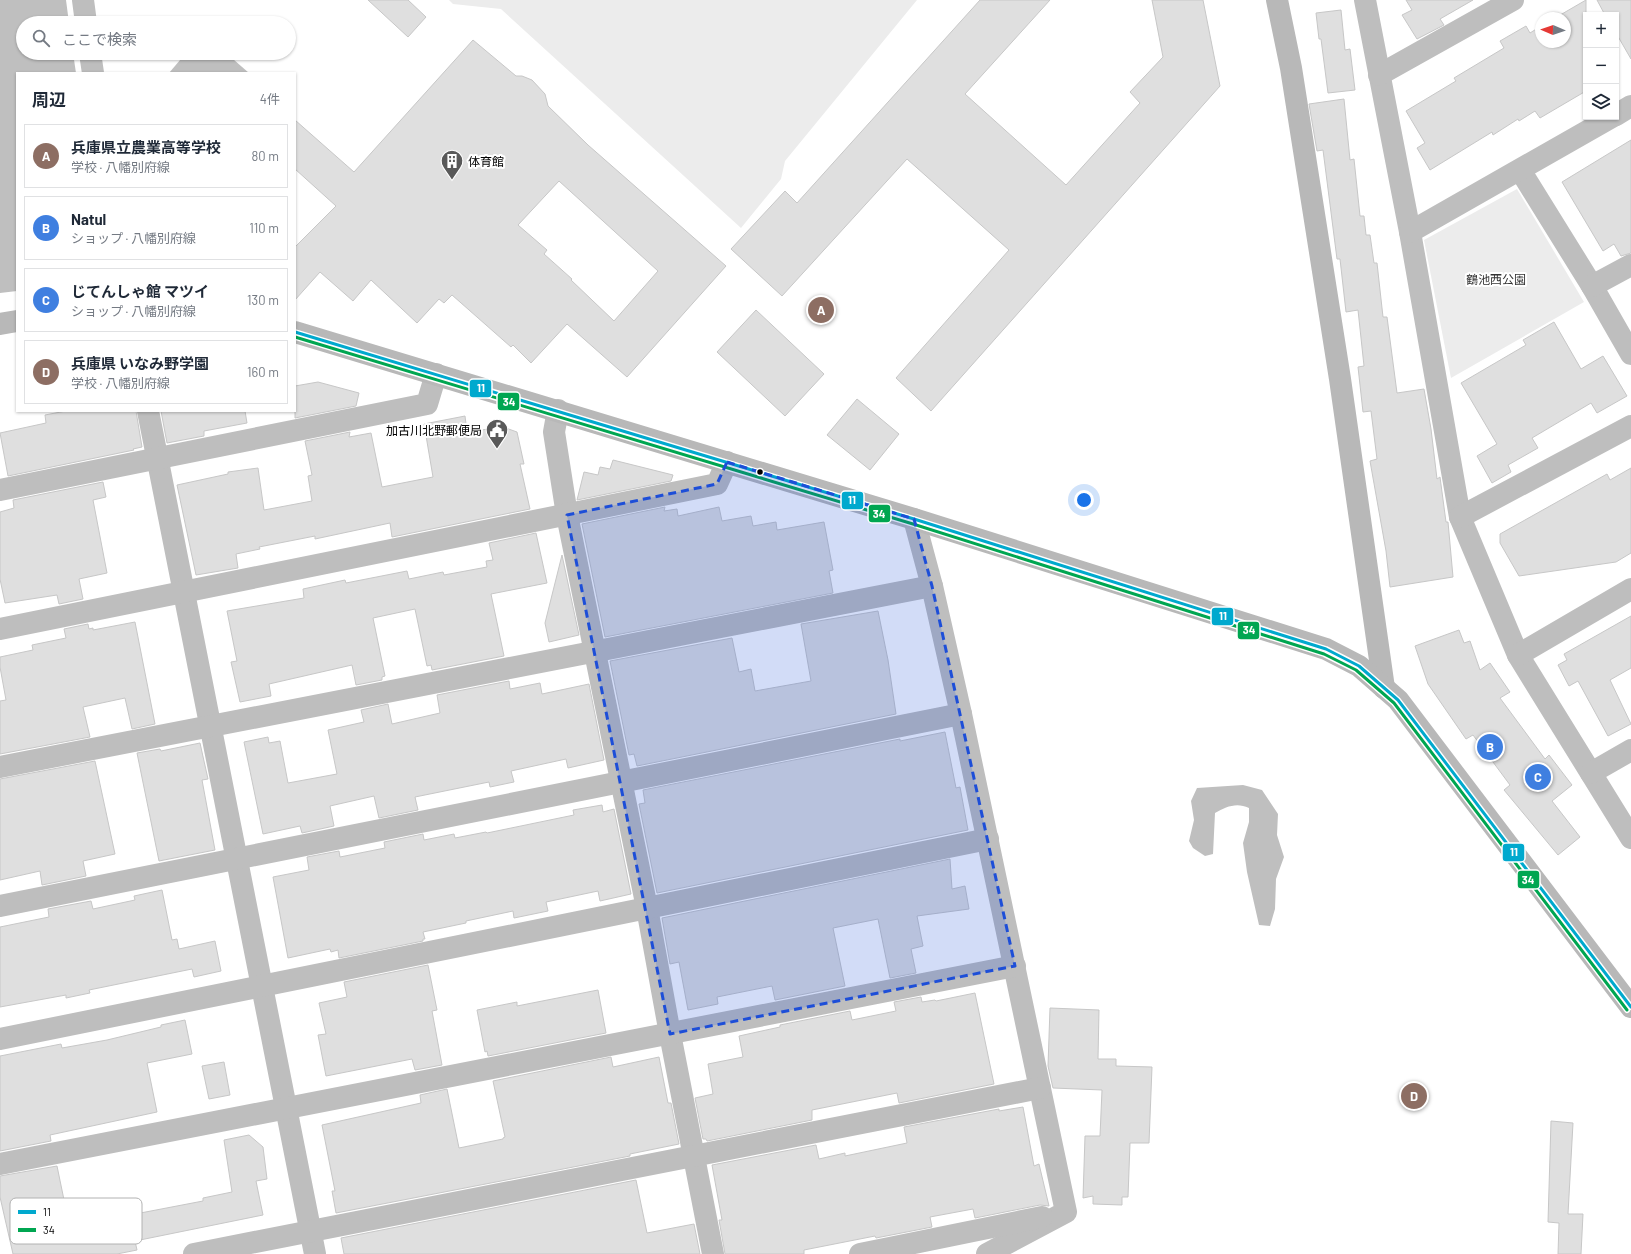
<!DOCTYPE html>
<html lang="ja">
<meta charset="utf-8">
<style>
:root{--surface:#fff;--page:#f2f2f3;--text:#1f2937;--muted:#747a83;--line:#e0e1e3;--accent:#2563eb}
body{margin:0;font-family:Barlow,"Noto Sans JP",sans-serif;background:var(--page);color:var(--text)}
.controls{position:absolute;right:12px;top:12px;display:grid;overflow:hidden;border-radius:0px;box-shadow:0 1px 3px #0004}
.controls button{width:36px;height:36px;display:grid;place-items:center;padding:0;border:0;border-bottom:1px solid var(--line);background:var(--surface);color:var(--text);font:20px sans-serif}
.compass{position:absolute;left:1535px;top:12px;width:36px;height:36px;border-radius:50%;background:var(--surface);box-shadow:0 1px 3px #0004;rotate:272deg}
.you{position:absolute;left:1084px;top:500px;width:14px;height:14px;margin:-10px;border:3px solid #fff;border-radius:50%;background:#1a73e8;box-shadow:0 0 0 6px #1a73e833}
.badge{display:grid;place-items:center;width:26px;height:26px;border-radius:50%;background:var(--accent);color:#fff;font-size:13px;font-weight:700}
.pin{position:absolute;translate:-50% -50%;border:2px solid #fff;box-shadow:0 1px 4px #0006}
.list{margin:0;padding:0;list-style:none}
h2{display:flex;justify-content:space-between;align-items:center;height:52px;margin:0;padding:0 16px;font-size:17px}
h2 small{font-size:13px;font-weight:400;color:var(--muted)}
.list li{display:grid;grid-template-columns:26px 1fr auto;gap:12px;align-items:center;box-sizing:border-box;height:64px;margin:0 8px 8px;padding:0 8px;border:1px solid var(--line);border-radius:0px}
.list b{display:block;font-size:15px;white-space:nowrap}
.list p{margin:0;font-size:13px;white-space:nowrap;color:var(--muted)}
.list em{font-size:13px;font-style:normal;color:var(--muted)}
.icon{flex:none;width:22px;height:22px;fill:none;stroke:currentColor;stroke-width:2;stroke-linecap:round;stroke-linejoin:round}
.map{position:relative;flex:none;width:1631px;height:1254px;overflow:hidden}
.search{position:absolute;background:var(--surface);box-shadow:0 1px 3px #0004;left:16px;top:16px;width:280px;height:44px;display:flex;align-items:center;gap:10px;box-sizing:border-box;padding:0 14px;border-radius:22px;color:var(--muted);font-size:15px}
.panel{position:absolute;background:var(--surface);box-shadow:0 1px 3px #0004;left:16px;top:72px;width:280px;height:340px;border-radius:0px}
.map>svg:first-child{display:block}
</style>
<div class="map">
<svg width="1631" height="1254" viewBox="0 0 1631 1254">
<rect width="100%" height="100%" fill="#fff"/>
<g fill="#ececec">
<polygon points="449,0 917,0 785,161 781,179 741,228 501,9 453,4"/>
<polygon points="1517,189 1584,302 1451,378 1424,240"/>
</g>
<g fill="#bfbfbf">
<polygon points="0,0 66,0 69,23 23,23 23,53 73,53 76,73 17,73 17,291 0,293"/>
<polygon points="186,53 226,53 249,73 169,73"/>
<path d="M1243 785 1262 790 1278 814 1277 835 1284 857 1276 879 1275 909 1270 926 1259 925 1247 872 1243 843 1249 822V808C1236 802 1226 807 1215 813L1213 854 1205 856 1193 848 1189 841 1194 820 1191 801 1197 788Z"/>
</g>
<g fill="#dfdfdf" stroke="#c7c7c7" fill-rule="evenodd">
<polygon points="368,0 408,0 426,17 408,37"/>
<polygon points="980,0 1050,0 965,94 1066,185 1140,103 1130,92 1163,57 1152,0 1203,0 1220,86 931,411 896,378 1009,250 907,159 782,296 731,249 785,191 797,203"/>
<polygon points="1406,0 1473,0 1440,19 1444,25 1417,39 1402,15 1412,10"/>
<polygon points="1586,0 1586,91 1540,118 1535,111 1519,121 1518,119 1493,135 1492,132 1430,170 1417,148 1425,143 1406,111 1456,81 1454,78 1504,48 1500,41 1526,26 1530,33 1541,26 1541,42 1565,42 1565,18 1555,18"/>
<polygon points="1597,0 1631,0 1631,59 1616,33 1616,15 1605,15"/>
<polygon points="1341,10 1345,50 1350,49 1355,90 1328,93 1321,39 1319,39 1316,13"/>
<path d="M473 40 516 76H522L532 80 545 94 548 106 588 145 726 266 627 377 567 324 531 363 513 345 511 347 452 295 444 303 439 299 417 323 371 280 353 301 320 272 295 300V247L336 206 295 169V120L354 172ZM559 181 658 271 614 321 571 280 572 279 544 254 547 250 518 225Z"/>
<polygon points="1344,99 1350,160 1354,159 1360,216 1364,216 1366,235 1370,235 1374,263 1377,263 1383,317 1387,317 1397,393 1424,389 1431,429 1437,479 1440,477 1446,522 1448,522 1453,577 1390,587 1386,551 1370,461 1377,459 1371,411 1363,412 1358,367 1364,366 1358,310 1346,312 1340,259 1337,259 1323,150 1317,151 1309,104"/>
<polygon points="1631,140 1631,253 1621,256 1614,244 1603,251 1562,182"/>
<polygon points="756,310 824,374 785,416 717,352"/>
<polygon points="1554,322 1581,369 1603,356 1627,396 1597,413 1591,403 1532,438 1538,448 1508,465 1511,472 1492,483 1477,456 1497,444 1461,383 1526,345 1523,340"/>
<polygon points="318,382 359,393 356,406 295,418 295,386"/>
<polygon points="857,399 899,434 870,470 827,435"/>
<polygon points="66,411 136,411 142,447 133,449 134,450 8,476 0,433 46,423 45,415"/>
<polygon points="161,411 245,411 247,423 204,431 204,436 167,443"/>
<polygon points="465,416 467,432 503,427 517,432 524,464 520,464 530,509 392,537 390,523 315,539 315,536 259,547 260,549 236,554 238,568 196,575 177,485 228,474 228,472 258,468 264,510 312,501 308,476 312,475 305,441 350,432 349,437 371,433 382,487 433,477 424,424"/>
<polygon points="613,460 673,475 671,481 577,500 584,472 598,475 600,467 610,469"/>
<polygon points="1631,468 1631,553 1616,562 1519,576 1500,543 1500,534 1607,474 1610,480"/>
<polygon points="103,482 106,497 93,500 107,573 79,579 83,599 59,604 57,595 5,603 0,579 0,512 14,508 13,500"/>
<polygon points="665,507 664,511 677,509 678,516 719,507 722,521 751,516 753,526 776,522 777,530 824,522 833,570 829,571 833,593 605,637 582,524"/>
<polygon points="536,533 547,583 491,594 504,656 432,670 431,665 427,666 415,609 373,618 385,676 382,677 382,680 356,685 352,665 269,684 271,696 240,702 231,662 237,661 227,611 304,598 303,589 345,580 346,583 407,571 409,579 443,572 444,575 487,567 486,561 493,560 489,543"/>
<polygon points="562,555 579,635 549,642 545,623"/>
<polygon points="878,611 888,660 896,714 637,766 634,754 629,755 610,661 732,638 739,672 751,669 755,691 811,681 801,624"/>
<polygon points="1631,616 1631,668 1610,680 1631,724 1608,736 1578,681 1569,686 1558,665 1567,660 1564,654"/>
<polygon points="135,622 155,724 132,729 125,698 83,707 90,737 0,754 0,701 6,700 0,667 0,657 33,650 32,645 66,638 64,629 88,624 89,629 93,628 93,630"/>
<polygon points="1459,630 1464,643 1470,641 1480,670 1490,663 1510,692 1500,698 1545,759 1549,755 1572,785 1552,801 1580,837 1558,855 1504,790 1510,785 1473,735 1466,739 1428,684 1415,646"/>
<polygon points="509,681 510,689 540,683 542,694 589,684 604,760 568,768 566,759 511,771 514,782 490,787 489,782 415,797 418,810 379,818 374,796 330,806 334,826 302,833 300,826 263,834 244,742 268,737 269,743 280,741 288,783 337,774 328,730 364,722 361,710 388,704 392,724 440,713 437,695"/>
<polygon points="945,732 956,788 960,787 968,830 657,893 639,804 645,803 643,790 900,739 900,741"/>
<polygon points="200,743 208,779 202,780 215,850 159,861 137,753 160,749 161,751"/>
<polygon points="95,761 115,854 83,861 86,876 42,885 40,871 0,880 0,779"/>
<polygon points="602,805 603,812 614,809 631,894 600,901 598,891 546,902 548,911 514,918 513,911 466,921 466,923 423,932 425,939 423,939 423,941 339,958 338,950 331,952 330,949 288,958 273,877 309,870 307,857 339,851 340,857 385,848 384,842 423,834 424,840 454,834 455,838 486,832 487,833 574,815 573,810"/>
<polygon points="950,859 952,889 965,886 969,909 917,916 923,946 911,949 916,973 890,978 878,919 833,928 845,986 775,1000 772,986 717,997 718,1004 688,1010 679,962 670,964 662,918"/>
<polygon points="162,890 172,940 177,939 179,949 215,941 221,971 194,977 192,969 89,990 90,993 66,998 66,995 0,1007 0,927 49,917 48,909 91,901 93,909 135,900 134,896"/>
<polygon points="428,965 437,1010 432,1011 442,1065 415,1070 412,1059 326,1076 318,1035 326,1034 319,1003 347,997 344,982"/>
<polygon points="598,990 606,1033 488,1056 487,1051 485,1052 477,1010 517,1002 517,1006"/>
<polygon points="975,993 994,1084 899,1103 897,1093 812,1110 812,1120 707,1141 706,1139 703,1139 695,1098 713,1094 708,1064 743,1057 739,1036 780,1027 780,1025 850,1011 852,1020 896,1011 894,1002 921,997 922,1002 935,1000 936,1001"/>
<polygon points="1050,1008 1099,1010 1098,1059 1116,1059 1116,1066 1152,1067 1149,1143 1130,1143 1128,1197 1122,1197 1122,1205 1093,1204 1093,1196 1083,1198 1085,1136 1100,1136 1102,1090 1053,1088 1048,1066"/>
<polygon points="185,1020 192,1054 147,1063 157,1112 50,1135 51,1141 0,1151 0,1056 61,1044 62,1048 107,1040 161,1027 161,1025"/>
<polygon points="611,1057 613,1067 659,1057 668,1103 671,1103 679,1144 630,1154 630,1156 336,1213 332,1191 335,1191 322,1125 421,1103 420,1095 447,1089 459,1148 503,1139 503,1138 505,1137 493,1081"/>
<polygon points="224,1062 230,1095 209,1099 202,1066"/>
<polygon points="1023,1107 1034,1166 1039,1164 1049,1206 1040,1205 975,1218 973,1209 930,1217 932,1227 876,1238 875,1236 804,1250 804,1254 725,1254 719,1220 722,1220 712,1165 816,1145 819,1159 845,1153 845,1156 907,1143 904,1127 999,1109 999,1111"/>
<polygon points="1551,1121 1573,1123 1568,1214 1583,1214 1581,1254 1558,1254 1559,1223 1548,1222"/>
<polygon points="249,1135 263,1147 267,1179 256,1181 263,1215 135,1241 137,1250 117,1254 13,1254 0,1197 0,1176 57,1166 69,1224 129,1212 130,1215 203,1201 203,1198 232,1192 224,1140"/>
<polygon points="636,1180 647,1233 694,1224 700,1254 344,1254 341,1238"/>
</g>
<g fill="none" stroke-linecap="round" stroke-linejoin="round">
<g stroke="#bebebe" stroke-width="22">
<polyline points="83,0 86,23"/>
<polyline points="1365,0 1410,232 1460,517 1518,655 1631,838"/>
<polyline points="90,53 93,73"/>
<polyline points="1379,75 1513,0"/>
<polyline points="1616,115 1631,106"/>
<polyline points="1520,170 1592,286 1631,354"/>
<polyline points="1410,232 1612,117"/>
<polyline points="1592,286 1631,265"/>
<polyline points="558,410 554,432 567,515 647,908 670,1034 713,1254"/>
<polyline points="148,411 315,1254"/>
<polyline points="0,490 427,404 436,374"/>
<polyline points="1460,517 1631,426"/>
<polyline points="914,519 932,586 961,714 1066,1212 987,1254"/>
<polyline points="0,629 717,484 727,462"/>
<polyline points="1518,655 1631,589"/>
<polyline points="0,767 932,586"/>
<polyline points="1591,773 1631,750"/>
<polyline points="0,906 961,714"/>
<polyline points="0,1039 988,839"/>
<polyline points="0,1164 1015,966"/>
<polyline points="194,1254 1040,1088"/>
<polyline points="860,1254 1042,1217"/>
</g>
<g stroke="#b8b8b8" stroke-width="22">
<polyline points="1277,0 1291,68 1340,379 1384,688"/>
<polyline points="0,324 17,321"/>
<polyline points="295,332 914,519 1326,649 1359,666 1398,700 1631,1007"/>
</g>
<g stroke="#fff" stroke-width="6">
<polyline id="bus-1" points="295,332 914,519 1326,649 1359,666 1398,700 1631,1007"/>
</g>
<g stroke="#fff" stroke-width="6">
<polyline id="bus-2" points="295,337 913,524 1324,654 1356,670 1394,703 1627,1010"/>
</g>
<use href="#bus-1" stroke="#00a9ce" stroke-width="3"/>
<use href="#bus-2" stroke="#00a651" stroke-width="3"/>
</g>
<path fill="#1d4ed8" fill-opacity="0.2" stroke="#1d4ed8" stroke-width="3" stroke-dasharray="8 5" stroke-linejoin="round" d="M727 462 914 519 932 586 1015 966 670 1034 567 515 717 484Z"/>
<defs>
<g id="building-pin" transform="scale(1.15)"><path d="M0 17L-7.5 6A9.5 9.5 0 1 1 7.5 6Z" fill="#595959" stroke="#fff"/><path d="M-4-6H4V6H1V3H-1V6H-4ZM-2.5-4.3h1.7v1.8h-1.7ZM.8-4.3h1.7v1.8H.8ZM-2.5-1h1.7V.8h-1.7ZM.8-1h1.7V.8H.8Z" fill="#fff"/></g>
<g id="civic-pin" transform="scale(1.15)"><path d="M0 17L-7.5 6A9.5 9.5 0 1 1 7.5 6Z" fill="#595959" stroke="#fff"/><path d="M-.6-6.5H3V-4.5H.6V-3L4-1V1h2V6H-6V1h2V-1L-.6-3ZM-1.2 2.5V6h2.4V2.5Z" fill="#fff"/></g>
</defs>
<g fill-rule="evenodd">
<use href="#building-pin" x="452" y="161"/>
<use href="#civic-pin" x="497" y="430"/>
</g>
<circle fill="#000" stroke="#fff" stroke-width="1.5" cx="760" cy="472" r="3.5"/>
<g text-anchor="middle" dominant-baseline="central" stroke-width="4" stroke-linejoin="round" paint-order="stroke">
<g font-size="12" fill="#000" stroke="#fff" text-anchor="start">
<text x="468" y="161">体育館</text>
<text x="482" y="430" text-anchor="end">加古川北野郵便局</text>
</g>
<g font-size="12" fill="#333" stroke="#fff">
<text x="1496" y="279">鶴池西公園</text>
</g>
</g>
<rect x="10" y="1198" width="132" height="46" rx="6" fill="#fff" stroke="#b2b2b2" stroke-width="1"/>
<rect x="18" y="1210" width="18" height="4" fill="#00a9ce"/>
<rect x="18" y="1228" width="18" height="4" fill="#00a651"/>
<g font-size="11" fill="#000">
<text x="43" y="1216">11</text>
<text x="43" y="1234">34</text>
</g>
<g stroke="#fff" stroke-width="1.5">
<rect x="469" y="379" width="23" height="19" rx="4" fill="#00a9ce"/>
<rect x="497" y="392" width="23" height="19" rx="4" fill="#00a651"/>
<rect x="841" y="491" width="23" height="19" rx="4" fill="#00a9ce"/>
<rect x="868" y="504" width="23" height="19" rx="4" fill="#00a651"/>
<rect x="1211" y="607" width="23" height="19" rx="4" fill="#00a9ce"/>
<rect x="1237" y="621" width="23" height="19" rx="4" fill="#00a651"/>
<rect x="1502" y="843" width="23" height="19" rx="4" fill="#00a9ce"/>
<rect x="1517" y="870" width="23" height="19" rx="4" fill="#00a651"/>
</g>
<g font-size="11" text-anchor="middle" font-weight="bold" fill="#fff">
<text x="481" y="392">11</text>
<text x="509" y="406">34</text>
<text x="852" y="504">11</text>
<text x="879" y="518">34</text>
<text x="1223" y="620">11</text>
<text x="1249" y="634">34</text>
<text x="1514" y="856">11</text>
<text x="1528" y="884">34</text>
</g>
</svg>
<div class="controls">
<button>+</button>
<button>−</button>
<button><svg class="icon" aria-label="layers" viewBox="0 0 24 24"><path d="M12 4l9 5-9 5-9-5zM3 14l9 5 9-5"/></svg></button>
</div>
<svg class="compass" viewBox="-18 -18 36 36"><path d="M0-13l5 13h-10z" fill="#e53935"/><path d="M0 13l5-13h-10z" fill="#747a83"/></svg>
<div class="you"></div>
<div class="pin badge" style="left:821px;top:310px;background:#8d6e63">A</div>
<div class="pin badge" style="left:1490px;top:747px;background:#3f7fe0">B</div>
<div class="pin badge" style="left:1538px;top:777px;background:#3f7fe0">C</div>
<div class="pin badge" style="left:1414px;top:1096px;background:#8d6e63">D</div>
<div class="search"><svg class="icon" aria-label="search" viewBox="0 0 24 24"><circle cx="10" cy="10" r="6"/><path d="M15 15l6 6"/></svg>ここで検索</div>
<section class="panel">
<h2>周辺<small>4件</small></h2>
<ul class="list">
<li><span class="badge" style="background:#8d6e63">A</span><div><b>兵庫県立農業高等学校</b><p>学校 · 八幡別府線</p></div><em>80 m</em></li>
<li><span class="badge" style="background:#3f7fe0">B</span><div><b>Natul</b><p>ショップ · 八幡別府線</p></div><em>110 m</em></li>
<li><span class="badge" style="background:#3f7fe0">C</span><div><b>じてんしゃ館 マツイ</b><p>ショップ · 八幡別府線</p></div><em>130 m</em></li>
<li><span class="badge" style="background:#8d6e63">D</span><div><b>兵庫県 いなみ野学園</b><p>学校 · 八幡別府線</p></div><em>160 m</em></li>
</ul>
</section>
</div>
